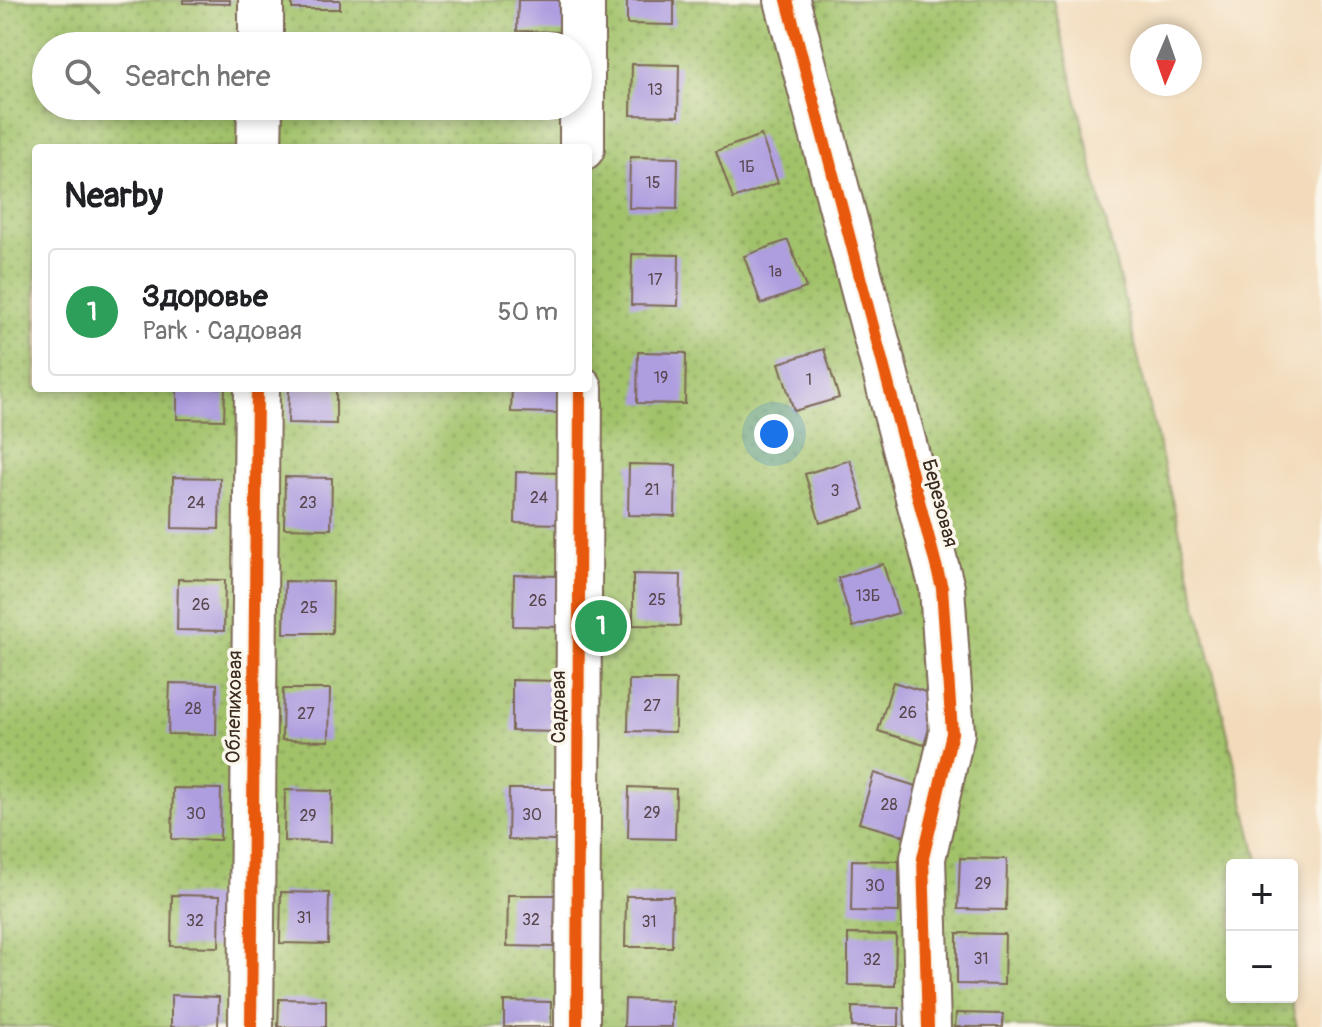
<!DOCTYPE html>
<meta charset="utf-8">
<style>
:root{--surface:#fff;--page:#f2f2f2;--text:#202124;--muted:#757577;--line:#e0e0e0;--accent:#d1495b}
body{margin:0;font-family:Pangolin,sans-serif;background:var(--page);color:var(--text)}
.controls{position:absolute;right:24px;bottom:24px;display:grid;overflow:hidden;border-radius:8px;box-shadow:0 4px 12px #0003}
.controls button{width:72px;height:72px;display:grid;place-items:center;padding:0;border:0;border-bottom:2px solid var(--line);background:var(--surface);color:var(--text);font:40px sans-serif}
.compass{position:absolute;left:1130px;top:24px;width:72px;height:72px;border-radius:50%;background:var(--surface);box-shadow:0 4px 12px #0003;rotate:182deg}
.you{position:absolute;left:774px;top:434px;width:28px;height:28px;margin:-20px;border:6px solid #fff;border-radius:50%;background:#1a73e8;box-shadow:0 0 0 12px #1a73e833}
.badge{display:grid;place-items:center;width:52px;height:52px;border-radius:50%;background:var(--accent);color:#fff;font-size:26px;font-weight:700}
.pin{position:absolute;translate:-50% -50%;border:4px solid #fff;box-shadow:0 2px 8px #0006}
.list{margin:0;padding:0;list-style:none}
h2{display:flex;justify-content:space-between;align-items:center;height:104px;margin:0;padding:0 32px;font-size:34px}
h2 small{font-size:26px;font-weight:400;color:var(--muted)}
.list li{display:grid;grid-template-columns:52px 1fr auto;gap:24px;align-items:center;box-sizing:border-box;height:128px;margin:0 16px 16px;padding:0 16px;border:2px solid var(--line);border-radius:8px}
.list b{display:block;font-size:30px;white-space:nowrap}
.list p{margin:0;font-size:26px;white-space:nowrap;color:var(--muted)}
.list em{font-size:26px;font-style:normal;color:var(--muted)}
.icon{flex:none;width:44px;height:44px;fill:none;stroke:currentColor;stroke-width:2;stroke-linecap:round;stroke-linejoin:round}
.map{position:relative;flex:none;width:1322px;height:1027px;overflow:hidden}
.search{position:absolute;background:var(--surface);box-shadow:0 4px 12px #0003;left:32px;top:32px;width:560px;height:88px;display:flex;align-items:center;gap:20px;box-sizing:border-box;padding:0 28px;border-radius:44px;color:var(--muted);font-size:30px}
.panel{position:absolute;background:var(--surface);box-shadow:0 4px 12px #0003;left:32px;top:144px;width:560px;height:248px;border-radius:8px}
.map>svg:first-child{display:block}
</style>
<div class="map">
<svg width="1322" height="1027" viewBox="0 0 1322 1027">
<defs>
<pattern id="grass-dots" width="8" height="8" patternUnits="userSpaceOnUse" patternTransform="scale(2)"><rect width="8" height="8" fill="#a2c26a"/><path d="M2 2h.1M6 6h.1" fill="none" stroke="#859e57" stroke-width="1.8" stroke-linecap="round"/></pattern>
</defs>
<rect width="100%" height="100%" fill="#fbf7ec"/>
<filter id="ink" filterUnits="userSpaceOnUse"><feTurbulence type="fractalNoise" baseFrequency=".0125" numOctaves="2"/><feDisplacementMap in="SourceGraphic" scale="16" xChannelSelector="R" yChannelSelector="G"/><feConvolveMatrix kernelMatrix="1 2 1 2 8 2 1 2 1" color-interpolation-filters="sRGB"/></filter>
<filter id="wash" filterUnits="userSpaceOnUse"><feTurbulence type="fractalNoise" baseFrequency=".006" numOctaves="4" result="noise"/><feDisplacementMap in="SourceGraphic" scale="32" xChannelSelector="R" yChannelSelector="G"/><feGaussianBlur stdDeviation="1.8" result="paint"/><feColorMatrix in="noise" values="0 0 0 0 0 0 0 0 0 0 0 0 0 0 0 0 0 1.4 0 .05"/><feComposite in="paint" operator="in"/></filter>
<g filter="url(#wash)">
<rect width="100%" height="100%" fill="#f2daba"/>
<path fill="url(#grass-dots)" stroke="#6e7644" stroke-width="2" fill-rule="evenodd" d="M0 0H1053L1259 865H1232V997H1290L1297 1027H0ZM46 46H578V106H46ZM36 148H588V388H36Z"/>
<g id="blocks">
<g fill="#ae9ddf">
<polygon points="183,0 230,0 230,4 183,3"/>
<rect x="292" y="0" width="48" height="9"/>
<polygon points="518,0 566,0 565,32 517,31"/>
<polygon points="627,0 674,0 674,25 627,24"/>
<polygon points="632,64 679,65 678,116 631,115"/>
<rect x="178" y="106" width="48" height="7"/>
<polygon points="294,106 341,106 341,113 293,112"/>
<polygon points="517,106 565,106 565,119 517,118"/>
<polygon points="761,135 778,183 733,199 716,151"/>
<polygon points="630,157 678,158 677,209 629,208"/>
<polygon points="788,240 806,288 761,304 744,256"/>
<polygon points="632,254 679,255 678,306 631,305"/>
<polygon points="824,349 839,398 794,411 779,363"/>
<polygon points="638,352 686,353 685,404 637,403"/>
<polygon points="177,388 225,388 224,420 177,419"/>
<polygon points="289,388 336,388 336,424 288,423"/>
<polygon points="512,388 559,388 559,413 511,412"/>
<polygon points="850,460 865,509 820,523 805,474"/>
<polygon points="629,464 676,465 675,516 628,515"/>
<polygon points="516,472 564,473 563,524 515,523"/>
<polygon points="173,477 220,478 219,529 172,528"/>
<polygon points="285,477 332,478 331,529 284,528"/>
<polygon points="883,564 898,613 853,627 838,578"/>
<polygon points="633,574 681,575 680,626 633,625"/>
<polygon points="514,575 562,576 561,627 513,626"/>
<polygon points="178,579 225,580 224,631 177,630"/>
<polygon points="285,581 333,582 332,633 284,633"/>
<polygon points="512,680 560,681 559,732 512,731"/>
<polygon points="629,680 676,680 675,732 628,731"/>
<polygon points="893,682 939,696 924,745 878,731"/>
<polygon points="170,683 217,684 216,735 168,734"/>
<polygon points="283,689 330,689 329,741 282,740"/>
<polygon points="874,773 919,787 905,836 859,823"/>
<polygon points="629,787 676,789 675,839 628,838"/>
<polygon points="173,788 221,789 220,840 172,839"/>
<polygon points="509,789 556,789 555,841 508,840"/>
<polygon points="285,790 332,791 331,842 284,841"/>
<polygon points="960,858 1007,859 1006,910 958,909"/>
<polygon points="852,860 899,861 899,912 851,911"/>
<polygon points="281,892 329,893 328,944 280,943"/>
<polygon points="172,895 220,896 219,947 171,946"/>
<polygon points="508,895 555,895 554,947 507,946"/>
<polygon points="626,896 673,896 672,947 625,947"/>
<polygon points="957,933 1005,934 1004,985 957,984"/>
<polygon points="848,934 896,935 895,986 848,985"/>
<polygon points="171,995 219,997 218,1027 171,1027"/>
<polygon points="279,999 326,1000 326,1027 278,1027"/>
<polygon points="625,999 672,1001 672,1027 624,1027"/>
<polygon points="504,1001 551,1002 551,1027 504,1027"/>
<polygon points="852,1007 899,1008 899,1027 852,1027"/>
<polygon points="956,1013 1003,1014 1003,1027 955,1027"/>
</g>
</g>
</g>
<g filter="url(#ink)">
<use href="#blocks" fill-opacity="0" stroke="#7b6855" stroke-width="2"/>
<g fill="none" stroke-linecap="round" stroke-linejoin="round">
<g stroke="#7b6855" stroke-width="48">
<g id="minor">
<polyline points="787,0 942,588 952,733 923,858 928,1027"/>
<polyline points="261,46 261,0"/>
<polyline points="259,148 260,106"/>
<polyline points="582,148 582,0"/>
<polyline points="251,1027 257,388"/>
<polyline points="577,1027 580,388"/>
</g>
</g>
<use href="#minor" stroke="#fff" stroke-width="44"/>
<g stroke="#fbf7ec" stroke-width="17">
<g id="cycleway">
<polyline points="787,0 942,588 952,733 923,858 928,1027"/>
<polyline points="251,1027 257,388"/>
<polyline points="577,1027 580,388"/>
</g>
</g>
<use href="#cycleway" stroke="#e8590c" stroke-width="12"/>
</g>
</g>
<g text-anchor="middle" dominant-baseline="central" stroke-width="7" stroke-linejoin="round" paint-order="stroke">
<g font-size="16" fill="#58474e">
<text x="655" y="90">13</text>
<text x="747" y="167">1Б</text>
<text x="653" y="183">15</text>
<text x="775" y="272">1а</text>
<text x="655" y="280">17</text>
<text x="661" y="378">19</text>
<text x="809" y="380">1</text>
<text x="652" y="490">21</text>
<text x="835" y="491">3</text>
<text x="539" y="498">24</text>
<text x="196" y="503">24</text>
<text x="308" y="503">23</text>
<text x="868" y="596">13Б</text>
<text x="657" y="600">25</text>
<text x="538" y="601">26</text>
<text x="201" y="605">26</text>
<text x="309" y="608">25</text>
<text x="652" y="706">27</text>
<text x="193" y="709">28</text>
<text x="908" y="713">26</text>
<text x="306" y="714">27</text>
<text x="889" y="805">28</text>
<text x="652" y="813">29</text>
<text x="196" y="814">30</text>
<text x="532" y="815">30</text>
<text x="308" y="816">29</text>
<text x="983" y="884">29</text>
<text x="875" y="886">30</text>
<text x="304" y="918">31</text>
<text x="531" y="920">32</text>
<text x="195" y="921">32</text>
<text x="649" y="922">31</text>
<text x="981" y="959">31</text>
<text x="872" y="960">32</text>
</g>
<g font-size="20" fill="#3b2a1e" stroke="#fbf7ec">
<text transform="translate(940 503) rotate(75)">Березовая</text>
<text transform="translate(234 707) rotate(-89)">Облепиховая</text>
<text transform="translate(558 707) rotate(-90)">Садовая</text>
</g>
</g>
</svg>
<div class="controls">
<button>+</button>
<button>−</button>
</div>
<svg class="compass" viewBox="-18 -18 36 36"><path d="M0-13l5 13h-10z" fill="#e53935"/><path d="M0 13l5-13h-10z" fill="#757577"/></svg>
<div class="you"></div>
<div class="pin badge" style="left:601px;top:626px;background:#2e9e5b">1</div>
<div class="search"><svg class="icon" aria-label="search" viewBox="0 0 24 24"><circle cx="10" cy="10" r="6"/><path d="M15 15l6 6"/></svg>Search here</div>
<section class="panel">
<h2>Nearby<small></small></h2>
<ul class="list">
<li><span class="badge" style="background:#2e9e5b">1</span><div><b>Здоровье</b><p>Park · Садовая</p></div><em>50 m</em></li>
</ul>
</section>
</div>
